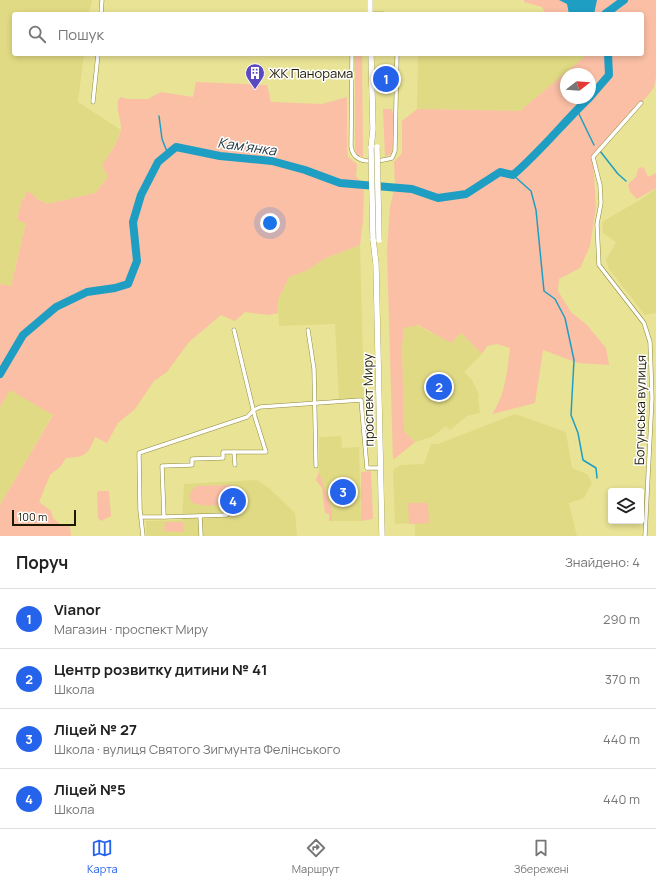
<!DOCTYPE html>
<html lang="uk">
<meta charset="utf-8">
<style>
:root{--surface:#fff;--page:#f6f6f6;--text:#222;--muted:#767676;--line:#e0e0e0;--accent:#2563eb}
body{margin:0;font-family:Manrope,sans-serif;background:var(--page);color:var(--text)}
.controls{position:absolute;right:12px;bottom:12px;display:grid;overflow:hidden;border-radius:4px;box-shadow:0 2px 6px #0003}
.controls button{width:36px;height:36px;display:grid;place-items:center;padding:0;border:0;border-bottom:1px solid var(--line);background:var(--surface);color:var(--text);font:20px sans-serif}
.compass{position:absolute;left:560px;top:68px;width:36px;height:36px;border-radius:50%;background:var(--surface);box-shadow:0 2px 6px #0003;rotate:73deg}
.scale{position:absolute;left:12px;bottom:10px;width:64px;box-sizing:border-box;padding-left:4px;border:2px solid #1c1900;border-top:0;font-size:11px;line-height:14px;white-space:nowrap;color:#1c1900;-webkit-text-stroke:3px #fff;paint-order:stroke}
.you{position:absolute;left:270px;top:223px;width:14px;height:14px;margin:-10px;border:3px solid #fff;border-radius:50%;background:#1a73e8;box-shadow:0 0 0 6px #1a73e833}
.badge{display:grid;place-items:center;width:26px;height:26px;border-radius:50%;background:var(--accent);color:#fff;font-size:13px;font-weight:700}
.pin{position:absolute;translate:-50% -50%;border:2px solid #fff;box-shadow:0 1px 4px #0006}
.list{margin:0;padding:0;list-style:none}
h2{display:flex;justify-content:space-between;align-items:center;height:52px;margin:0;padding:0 16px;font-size:17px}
h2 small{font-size:13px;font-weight:400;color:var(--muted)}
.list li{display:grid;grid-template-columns:26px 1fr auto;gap:12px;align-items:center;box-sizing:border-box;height:60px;padding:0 16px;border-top:1px solid var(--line)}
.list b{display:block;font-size:15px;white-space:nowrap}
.list p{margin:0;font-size:13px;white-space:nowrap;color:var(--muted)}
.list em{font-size:13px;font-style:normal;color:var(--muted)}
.icon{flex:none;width:22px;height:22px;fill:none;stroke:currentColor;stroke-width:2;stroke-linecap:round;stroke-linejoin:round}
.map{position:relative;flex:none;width:656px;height:536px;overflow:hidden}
.search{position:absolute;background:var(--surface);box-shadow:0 2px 6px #0003;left:12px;right:12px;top:12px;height:44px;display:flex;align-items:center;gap:10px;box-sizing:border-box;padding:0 14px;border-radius:4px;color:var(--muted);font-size:15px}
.sheet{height:292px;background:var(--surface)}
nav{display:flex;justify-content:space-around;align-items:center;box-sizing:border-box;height:56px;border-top:1px solid var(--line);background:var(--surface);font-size:11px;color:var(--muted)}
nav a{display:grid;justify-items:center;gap:2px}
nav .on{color:var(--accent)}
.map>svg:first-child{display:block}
</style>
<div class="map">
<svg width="656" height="536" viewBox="0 0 656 536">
<rect width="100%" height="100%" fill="#e9e395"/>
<g fill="#e1da84">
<polygon points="0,0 92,0 89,14 14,14 14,54 84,54 78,102 121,130 117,141 102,165 108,177 95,193 47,204 36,198 22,198 17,219 26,222 11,286 0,284"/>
<polygon points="418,54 588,54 588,55 520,111 417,109"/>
<polygon points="656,188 656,313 645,315 609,269 606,260 616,242 603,233 602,222 645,197"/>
<polygon points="360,245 364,398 339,401 335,324 279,326 278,300 289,277 306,271 326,258"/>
<polygon points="417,325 431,333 461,333 482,354 464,372 472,380 479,395 478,398 480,413 467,416 450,430 446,426 432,437 415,442 404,431 402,346 404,328"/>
<polygon points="10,389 53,414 0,505 0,407"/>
<polygon points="515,414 566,432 572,468 587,474 592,483 584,498 569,503 577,536 415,536 415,523 395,524 393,471 395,468 401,465 424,464 431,444 438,444"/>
<polygon points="341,436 342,448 359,447 361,521 332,521 332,511 319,473 319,437"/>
<polygon points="257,480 269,488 295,513 297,536 146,536 146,521 182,520 184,484"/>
</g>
<g fill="#fabfa5" fill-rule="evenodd">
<path d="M524 0H656V77L654 87 650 93 593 157 596 208 590 246 580 268 559 279 558 291 571 312 587 325 606 348 609 365 578 363 543 350 535 403 492 414C506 394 507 371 510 348L497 344 487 346 482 354 461 333 451 343 418 325 404 328 402 346 404 431 415 442 393 460 387 250 390 206 395 187 394 162 402 153V121L417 109 520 111 588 54H642V14H546L542 7 524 2ZM566 74H590V98H566Z"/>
<polygon points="355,54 362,54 363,157 357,155 355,150"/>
<path d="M196 82 267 85 271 102 322 104 347 97V149L348 157 357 164 356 176 364 186 363 221 360 245 326 258 306 271 289 277 278 300V313L269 315 245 312 235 321 221 315 189 342 167 372 154 381 135 409 118 423 107 443 95 437C88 455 85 457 66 458L60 467 50 475 39 502 51 511 53 518 60 524 70 525 71 536H0V505L53 415 10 390 0 407V284L11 286 26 223 17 220 22 198 25 199 26 192 32 193 36 198 47 204 95 193 108 177 102 165C108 155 120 141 121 128 121 118 116 111 118 100L121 97 128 99H148L161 92 193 97Z"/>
<path d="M383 109H392C394 118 395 146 391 154L385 157Z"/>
<polygon points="641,167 644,168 648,177 656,173 656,188 637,199 630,192 628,184 636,177 638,169"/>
<polygon points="371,471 373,519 361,521 361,472"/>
<polygon points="319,472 332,511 332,521 329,521 329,514 325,513 322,488 316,480"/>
<path d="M231 485 237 488 240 494 238 501C226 506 203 508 191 502 189 495 190 491 196 486Z"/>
<polygon points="98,491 109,491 111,516 101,521 98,518 97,493"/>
<polygon points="408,503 428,503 429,523 409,524"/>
<polygon points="165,522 183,522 184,532 164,531"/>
</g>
<polygon fill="#1f9ec4" points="559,0 597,0 594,14 569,14 567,4"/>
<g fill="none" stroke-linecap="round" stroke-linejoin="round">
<g stroke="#1f9ec4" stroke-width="1.5">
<polyline points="577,110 594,145"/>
<polyline points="159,116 162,139 168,154"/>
<polyline points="600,151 618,174 626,181"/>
<polyline points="513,175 531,191 536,210 544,291 555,299 565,318 574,360 571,415 578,433 583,460 596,468 597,478"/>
</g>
<g stroke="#1f9ec4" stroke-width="8">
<polyline points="605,14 624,0"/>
<polyline points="590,97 609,75 608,54"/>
<path d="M0 374 23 335 56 307 87 292 115 288 128 284 137 261 133 222 141 195 158 162 176 147 220 156 272 161 305 170 340 183 412 189 438 198 466 194 500 172 513 175C541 151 563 123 589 98"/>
</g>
<g stroke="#908a3e" stroke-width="4.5">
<g id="street">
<polyline points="101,14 102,0"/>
<polyline points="373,14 384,14"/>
<path d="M352 54 351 146C353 165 374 162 388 159L392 158 395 151 397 54"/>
<polyline points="93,102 98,54"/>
<polyline points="641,103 593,157 600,185 601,203 597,224 599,265 644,323 650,342 652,398 645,536"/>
<polyline points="308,330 314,369 316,466"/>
<polyline points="234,452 235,465"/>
<polyline points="367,468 380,468"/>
<polyline points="200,516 201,536"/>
<polyline points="142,517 164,517 162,466 192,465 192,459 223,458 223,452 266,452 255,417 234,330"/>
<polyline points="164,517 227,515"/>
<polyline points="143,536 140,510 139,453 247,417 254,410 260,407 361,400 367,468"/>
</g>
</g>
<g stroke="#908a3e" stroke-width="6">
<g id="primary">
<polyline points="370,0 370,14"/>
<polyline points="371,148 373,129 371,54"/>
<polyline points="373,239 376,264 382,536"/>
</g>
</g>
<use href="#street" stroke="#fff" stroke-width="3.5"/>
<use href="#primary" stroke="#fff" stroke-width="5.5"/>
<g stroke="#908a3e" stroke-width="6" stroke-linecap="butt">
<g id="primary-bridge">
<polyline points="377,147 379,240"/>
<polyline points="371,148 373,239"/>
</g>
</g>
<use href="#primary-bridge" stroke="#fff" stroke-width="5.5"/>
</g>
<defs>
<g id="building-pin" transform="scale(1)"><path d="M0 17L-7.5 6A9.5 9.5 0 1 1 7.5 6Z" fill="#5b49c1" stroke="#fff"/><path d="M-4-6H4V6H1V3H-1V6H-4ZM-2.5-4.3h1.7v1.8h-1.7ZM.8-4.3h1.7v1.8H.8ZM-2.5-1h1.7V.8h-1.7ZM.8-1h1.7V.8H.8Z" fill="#fff"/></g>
</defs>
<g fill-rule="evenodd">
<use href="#building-pin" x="255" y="73"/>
</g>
<g text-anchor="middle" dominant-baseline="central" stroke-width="3" stroke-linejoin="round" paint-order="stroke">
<g font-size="13" fill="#1c1900" stroke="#fff" text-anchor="start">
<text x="269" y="73">ЖК Панорама</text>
</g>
<g font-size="13" fill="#1c1900" stroke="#fff">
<text transform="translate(368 400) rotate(-91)">проспект Миру</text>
<text transform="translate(640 410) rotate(-89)">Богунська вулиця</text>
</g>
<g font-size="14" font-style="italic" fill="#1b343d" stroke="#fff">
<text transform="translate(247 146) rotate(8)">Кам'янка</text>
</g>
</g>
</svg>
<div class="controls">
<button><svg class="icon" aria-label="layers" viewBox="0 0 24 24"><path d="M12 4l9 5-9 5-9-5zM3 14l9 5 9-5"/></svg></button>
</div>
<svg class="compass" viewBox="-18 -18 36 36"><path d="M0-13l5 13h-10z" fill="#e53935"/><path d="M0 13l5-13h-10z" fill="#767676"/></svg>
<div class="scale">100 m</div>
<div class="you"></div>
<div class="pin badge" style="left:386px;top:79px">1</div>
<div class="pin badge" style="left:439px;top:387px">2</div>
<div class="pin badge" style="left:343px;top:492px">3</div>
<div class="pin badge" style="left:233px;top:501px">4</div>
<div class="search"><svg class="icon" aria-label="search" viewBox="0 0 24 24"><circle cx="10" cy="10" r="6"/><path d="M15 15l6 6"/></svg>Пошук</div>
</div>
<section class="sheet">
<h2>Поруч<small>Знайдено: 4</small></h2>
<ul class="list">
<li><span class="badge">1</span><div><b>Vianor</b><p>Магазин · проспект Миру</p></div><em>290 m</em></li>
<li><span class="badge">2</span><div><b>Центр розвитку дитини № 41</b><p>Школа</p></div><em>370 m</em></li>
<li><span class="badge">3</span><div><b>Ліцей № 27</b><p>Школа · вулиця Святого Зигмунта Фелінського</p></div><em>440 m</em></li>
<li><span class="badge">4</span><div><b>Ліцей №5</b><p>Школа</p></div><em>440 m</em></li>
</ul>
</section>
<nav>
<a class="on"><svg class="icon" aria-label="map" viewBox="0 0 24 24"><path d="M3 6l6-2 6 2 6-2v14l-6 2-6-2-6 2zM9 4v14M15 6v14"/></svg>Карта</a>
<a><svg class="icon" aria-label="directions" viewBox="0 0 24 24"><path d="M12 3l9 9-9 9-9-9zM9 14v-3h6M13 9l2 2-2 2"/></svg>Маршрут</a>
<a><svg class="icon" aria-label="saved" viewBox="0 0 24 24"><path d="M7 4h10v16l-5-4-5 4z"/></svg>Збережені</a>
</nav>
